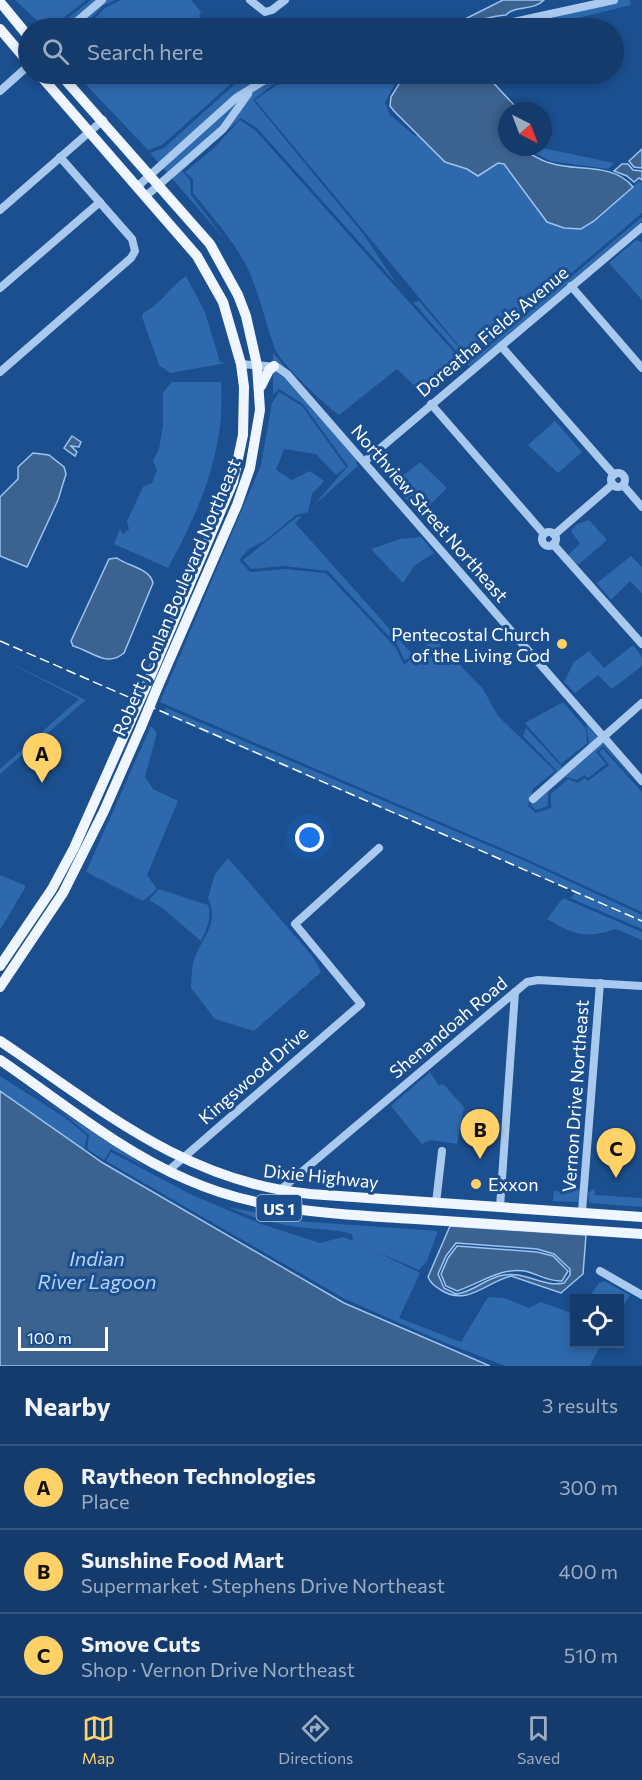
<!DOCTYPE html>
<meta charset="utf-8">
<style>
:root{--surface:#143b6b;--page:#214673;--text:#f1f3f6;--muted:#9dadc1;--line:#33557e;--accent:#ffd166}
body{margin:0;font-family:Commissioner,sans-serif;background:var(--page);color:var(--text)}
.controls{position:absolute;right:18px;bottom:18px;display:grid;overflow:hidden;border-radius:0px;box-shadow:0 3px 9px #0003}
.controls button{width:54px;height:54px;display:grid;place-items:center;padding:0;border:0;border-bottom:2px solid var(--line);background:var(--surface);color:var(--text);font:30px sans-serif}
.compass{position:absolute;left:498px;top:102px;width:54px;height:54px;border-radius:50%;background:var(--surface);box-shadow:0 3px 9px #0003;rotate:138deg}
.scale{position:absolute;left:18px;bottom:15px;width:90px;box-sizing:border-box;padding-left:6px;border:3px solid #fff;border-top:0;font-size:16px;line-height:21px;white-space:nowrap;color:#fff;-webkit-text-stroke:4px #1b4f8f;paint-order:stroke}
.you{position:absolute;left:310px;top:838px;width:21px;height:21px;margin:-15px;border:4px solid #fff;border-radius:50%;background:#1a73e8;box-shadow:0 0 0 9px #1a73e833}
.badge{display:grid;place-items:center;width:39px;height:39px;border-radius:50%;background:var(--accent);color:#111;font-size:20px;font-weight:700}
.pin{position:absolute;translate:-50% -50px;filter:drop-shadow(0 2px 3px #0008)}
.pin::after{content:'';position:absolute;top:32px;width:21px;height:18px;background:inherit;clip-path:polygon(0 0,100% 0,50% 100%)}
.list{margin:0;padding:0;list-style:none}
h2{display:flex;justify-content:space-between;align-items:center;height:78px;margin:0;padding:0 24px;font-size:26px}
h2 small{font-size:20px;font-weight:400;color:var(--muted)}
.list li{display:grid;grid-template-columns:39px 1fr auto;gap:18px;align-items:center;box-sizing:border-box;height:84px;padding:0 24px;border-top:2px solid var(--line)}
.list b{display:block;font-size:22px;white-space:nowrap}
.list p{margin:0;font-size:20px;white-space:nowrap;color:var(--muted)}
.list em{font-size:20px;font-style:normal;color:var(--muted)}
.icon{flex:none;width:33px;height:33px;fill:none;stroke:currentColor;stroke-width:2;stroke-linecap:round;stroke-linejoin:round}
.map{position:relative;flex:none;width:642px;height:1366px;overflow:hidden}
.search{position:absolute;background:var(--surface);box-shadow:0 3px 9px #0003;left:18px;right:18px;top:18px;height:66px;display:flex;align-items:center;gap:15px;box-sizing:border-box;padding:0 21px;border-radius:33px;color:var(--muted);font-size:22px}
.sheet{height:330px;background:var(--surface)}
nav{display:flex;justify-content:space-around;align-items:center;box-sizing:border-box;height:84px;border-top:2px solid var(--line);background:var(--surface);font-size:16px;color:var(--muted)}
nav a{display:grid;justify-items:center;gap:3px}
nav .on{color:var(--accent)}
.map>svg:first-child{display:block}
</style>
<div class="map">
<svg width="642" height="1366" viewBox="0 0 642 1366">
<rect width="100%" height="100%" fill="#1b4f8f"/>
<g fill="#2e69ad">
<polygon points="15,0 86,0 52,27 44,27"/>
<polygon points="91,0 115,0 103,6 82,28 55,28"/>
<polygon points="121,0 191,0 201,12 199,16 209,28 86,28 105,8"/>
<polygon points="614,0 630,0 631,5 537,28 470,28 589,7"/>
<polygon points="76,74 242,74 162,145 148,150"/>
<polygon points="246,74 315,74 276,82 253,100 364,235 396,283 257,128 241,118 182,171 190,180 191,195 227,242 150,153 164,148"/>
<polygon points="330,74 393,74 395,83 385,103 390,115 415,136 419,135 445,162 454,163 479,176 498,163 504,164 547,222 594,221 639,181 642,183 642,213 470,359 255,100 277,85"/>
<path d="M240 120 255 130 461 360V367L426 397 397 369 339 415C325 405 281 364 275 349 265 322 260 295 247 267 233 240 212 216 193 193V179L185 172 213 149Z"/>
<polygon points="525,147 538,147 614,163 608,169 550,161"/>
<polygon points="642,217 642,221 470,367 413,302 419,301 471,361"/>
<polygon points="636,240 642,242 642,300 609,263"/>
<path d="M186 276 205 312 220 362 227 363 170 373 159 365 142 317 143 313C162 304 169 287 186 276Z"/>
<polygon points="273,353 363,457 356,463 358,466 314,505 348,466 303,404 279,389 273,395"/>
<path d="M172 382H221C226 450 200 509 168 568L114 544 120 529 123 534 129 529 127 521 143 487 152 483 157 470 153 461 159 449 163 425V393Z"/>
<polygon points="279,392 302,406 346,467 336,475 316,454 284,449 276,470 292,480 310,471 324,481 312,494 308,512 296,515 266,540 249,549 239,560 250,572 284,569 326,573 396,648 404,665 434,638 483,689 498,716 555,771 533,789 528,806 536,813 551,808 551,794 568,779 578,783 585,778 588,781 609,765 599,752 603,749 642,792 642,912 524,858 160,702 261,465 272,403"/>
<polygon points="555,421 582,452 558,473 528,445"/>
<polygon points="420,462 447,488 420,515 393,484"/>
<polygon points="302,516 295,523 412,654 405,661 398,646 328,571 284,566 251,569 243,560 297,517"/>
<polygon points="589,520 607,540 578,565 568,555 580,544 571,531 577,524"/>
<polygon points="421,537 434,553 414,566 403,583 371,549 400,539"/>
<polygon points="631,556 642,567 642,593 630,581 611,600 597,583"/>
<polygon points="633,645 642,657 642,666 612,689 598,675 575,693 564,682 574,662 589,651 604,668"/>
<polygon points="0,658 86,700 0,774 0,769 79,699"/>
<polygon points="563,702 586,729 587,743 561,764 525,723"/>
<polygon points="166,708 523,860 642,915 642,929 570,898 576,892 163,714"/>
<polygon points="586,724 641,787 603,746 596,752 606,764 588,778 584,775 577,780 566,777 548,792 548,806 536,810 531,805 536,791 557,771 523,736 526,728 562,767 589,744"/>
<polygon points="151,726 157,733 145,777 153,789 178,801 147,875 157,889 143,901 86,872"/>
<path d="M228 858 313 957 321 972 254 1031 215 1019 191 988C192 979 191 968 194 960 202 936 220 925 208 898L215 874Z"/>
<polygon points="0,875 26,886 0,930"/>
<path d="M159 889 208 905C213 916 206 931 201 941L161 907 149 900Z"/>
<path d="M563 898 642 932V940L616 929C587 939 573 935 547 919Z"/>
<polygon points="0,1071 147,1168 111,1149 104,1160 87,1149 89,1135 65,1115"/>
<polygon points="430,1072 439,1086 443,1084 464,1107 457,1144 431,1140 422,1144 391,1106"/>
<polygon points="0,1076 64,1117 87,1136 84,1150 0,1091"/>
<path d="M111 1152 192 1195 261 1224 320 1243 343 1237 353 1241 352 1234C331 1228 312 1230 291 1226 270 1223 248 1216 228 1207L297 1221 438 1231 427 1261 419 1270 375 1251 420 1273 399 1318 461 1342 488 1297 504 1298 529 1308 541 1302 574 1314V1344H601L590 1366H506L443 1342 343 1298 106 1161Z"/>
<polygon points="574,1189 582,1189 579,1202 553,1201 554,1191 573,1192"/>
<polygon points="594,1189 595,1195 642,1198 642,1207 589,1203 588,1193"/>
<polygon points="604,1281 630,1295 620,1312 620,1298 588,1298 599,1283"/>
</g>
<g fill="#3c6290" stroke="#9cc4f0" stroke-width="1.5" fill-rule="evenodd">
<path d="M503 0H544C534 11 515 5 506 15 493 15 475 24 465 19Z"/>
<path d="M405 74H485L516 107 517 111H507V147C527 147 532 158 550 163 576 172 613 162 633 187L594 221 581 229 564 228 547 222 504 164 498 163 478 176 467 169 445 162 394 111 390 106 391 97Z"/>
<polygon points="642,149 642,168 634,167 629,161"/>
<polygon points="622,164 628,164 633,170 642,171 642,180 639,178 634,182 627,176 614,171"/>
<polygon points="72,436 81,442 79,447 71,446 77,452 75,456 64,448"/>
<polygon points="33,453 49,455 64,467 66,474 58,500 27,567 0,556 0,497 18,479 18,467"/>
<path d="M117 558C127 566 150 568 153 583L124 653C106 668 92 651 73 646L71 641 109 559Z"/>
<polygon points="0,1091 103,1163 344,1303 490,1366 0,1366"/>
<path d="M450 1226 586 1235 583 1274 561 1293 511 1276C486 1282 467 1307 441 1290 435 1286 431 1284 428 1277ZM456 1243 537 1249 554 1254 570 1269V1275L564 1283C542 1288 524 1269 499 1276 484 1280 473 1292 456 1294L444 1288 438 1274 446 1256Z"/>
<path d="M457 1246 537 1252 553 1256 568 1271 562 1281C548 1282 538 1274 525 1271 501 1267 479 1284 457 1291L446 1286 441 1274 448 1258Z"/>
</g>
<g fill="none" stroke-linecap="round" stroke-linejoin="round">
<g stroke="#a9c9ee" stroke-width="8">
<polyline points="250,0 265,12 272,10 285,0"/>
<polyline points="69,28 102,0"/>
<polyline points="486,28 614,0"/>
<polyline points="0,91 28,66"/>
<polyline points="138,186 236,98 263,81 286,74"/>
<polyline points="146,196 223,129 248,94"/>
<polyline points="0,210 103,120"/>
<polyline points="571,286 642,368"/>
<polyline points="0,288 100,202"/>
<polyline points="501,346 614,475"/>
<polyline points="241,364 277,367 287,374 642,781"/>
<polyline points="0,372 131,258 135,251 132,239 60,157"/>
<polyline points="431,404 544,534"/>
<polyline points="364,462 642,227"/>
<circle cx="618" cy="480" r="7"/>
<polyline points="623,485 642,507"/>
<circle cx="549" cy="539" r="7"/>
<polyline points="554,535 613,484"/>
<polyline points="553,544 642,644"/>
<polyline points="533,799 642,703"/>
<polyline points="168,1171 361,1004 295,924 379,848"/>
<polyline points="279,1191 527,982 538,980 642,986"/>
<polyline points="436,1203 442,1151"/>
<polyline points="500,1207 515,992"/>
<polyline points="582,1212 600,983"/>
<polyline points="600,1271 642,1295"/>
</g>
<g stroke="#f0f6ff" stroke-width="10">
<polyline points="0,2 28,36"/>
<polyline points="0,29 28,62"/>
<polyline points="39,74 197,256 223,302 241,364 244,387 243,435 233,482 148,682"/>
<polyline points="60,74 210,244 238,295 246,316 257,365 260,410 250,468 237,505 158,686"/>
<polyline points="261,386 269,370 274,366"/>
<polyline points="0,966 52,889 74,848 130,722"/>
<polyline points="0,987 63,893 104,811 141,727"/>
<path d="M0 1041C100 1108 185 1182 310 1194L642 1217"/>
<path d="M0 1060C60 1101 120 1151 188 1180 260 1212 337 1214 415 1219 491 1224 566 1229 642 1234"/>
</g>
<polyline stroke="#fff" stroke-width="1.5" stroke-dasharray="10 4.5" stroke-linecap="butt" points="0,641 642,921"/>
<g stroke="#f0f6ff" stroke-width="10">
<polyline points="130,722 148,682"/>
<polyline points="141,727 158,686"/>
</g>
</g>
<g fill="#ffd166" stroke="#1b4f8f" stroke-width="2">
<circle cx="562" cy="644" r="6"/>
<circle cx="476" cy="1184" r="6"/>
</g>
<g text-anchor="middle" dominant-baseline="central" stroke-width="6" stroke-linejoin="round" paint-order="stroke">
<rect fill="#1b4f8f" stroke="#bbcadd" stroke-width="1.5" x="256.5" y="1195" width="45" height="26" rx="4.5"/>
<g font-size="16" font-weight="bold" fill="#fff">
<text x="279" y="1208">US 1</text>
</g>
<g font-size="18" fill="#fff" stroke="#1b4f8f">
<text transform="translate(492 331) rotate(-40)">Doreatha Fields Avenue</text>
<text transform="translate(430 513) rotate(49)">Northview Street Northeast</text>
<text transform="translate(176 597) rotate(-67)">Robert J Conlan Boulevard Northeast</text>
<text transform="translate(448 1027) rotate(-40)">Shenandoah Road</text>
<text transform="translate(253 1075) rotate(-41)">Kingswood Drive</text>
<text transform="translate(575 1096) rotate(-86)">Vernon Drive Northeast</text>
<text transform="translate(321 1176) rotate(6)">Dixie Highway</text>
</g>
<g font-size="18" fill="#fff" stroke="#1b4f8f" text-anchor="end">
<text x="550" y="634">Pentecostal Church<tspan x="550" dy="21">of the Living God</tspan></text>
<text x="488" y="1184" text-anchor="start">Exxon</text>
</g>
<g font-size="20" font-style="italic" fill="#b5d3f5" stroke="#1b4f8f">
<text x="97" y="1258">Indian<tspan x="97" dy="23">River Lagoon</tspan></text>
</g>
</g>
</svg>
<div class="controls">
<button><svg class="icon" aria-label="locate" viewBox="0 0 24 24"><circle cx="12" cy="12" r="6"/><path d="M12 2v4M12 18v4M2 12h4M18 12h4"/></svg></button>
</div>
<svg class="compass" viewBox="-18 -18 36 36"><path d="M0-13l5 13h-10z" fill="#e53935"/><path d="M0 13l5-13h-10z" fill="#9dadc1"/></svg>
<div class="scale">100 m</div>
<div class="you"></div>
<div class="pin badge" style="left:42px;top:783px">A</div>
<div class="pin badge" style="left:480px;top:1159px">B</div>
<div class="pin badge" style="left:616px;top:1178px">C</div>
<div class="search"><svg class="icon" aria-label="search" viewBox="0 0 24 24"><circle cx="10" cy="10" r="6"/><path d="M15 15l6 6"/></svg>Search here</div>
</div>
<section class="sheet">
<h2>Nearby<small>3 results</small></h2>
<ul class="list">
<li><span class="badge">A</span><div><b>Raytheon Technologies</b><p>Place</p></div><em>300 m</em></li>
<li><span class="badge">B</span><div><b>Sunshine Food Mart</b><p>Supermarket · Stephens Drive Northeast</p></div><em>400 m</em></li>
<li><span class="badge">C</span><div><b>Smove Cuts</b><p>Shop · Vernon Drive Northeast</p></div><em>510 m</em></li>
</ul>
</section>
<nav>
<a class="on"><svg class="icon" aria-label="map" viewBox="0 0 24 24"><path d="M3 6l6-2 6 2 6-2v14l-6 2-6-2-6 2zM9 4v14M15 6v14"/></svg>Map</a>
<a><svg class="icon" aria-label="directions" viewBox="0 0 24 24"><path d="M12 3l9 9-9 9-9-9zM9 14v-3h6M13 9l2 2-2 2"/></svg>Directions</a>
<a><svg class="icon" aria-label="saved" viewBox="0 0 24 24"><path d="M7 4h10v16l-5-4-5 4z"/></svg>Saved</a>
</nav>
